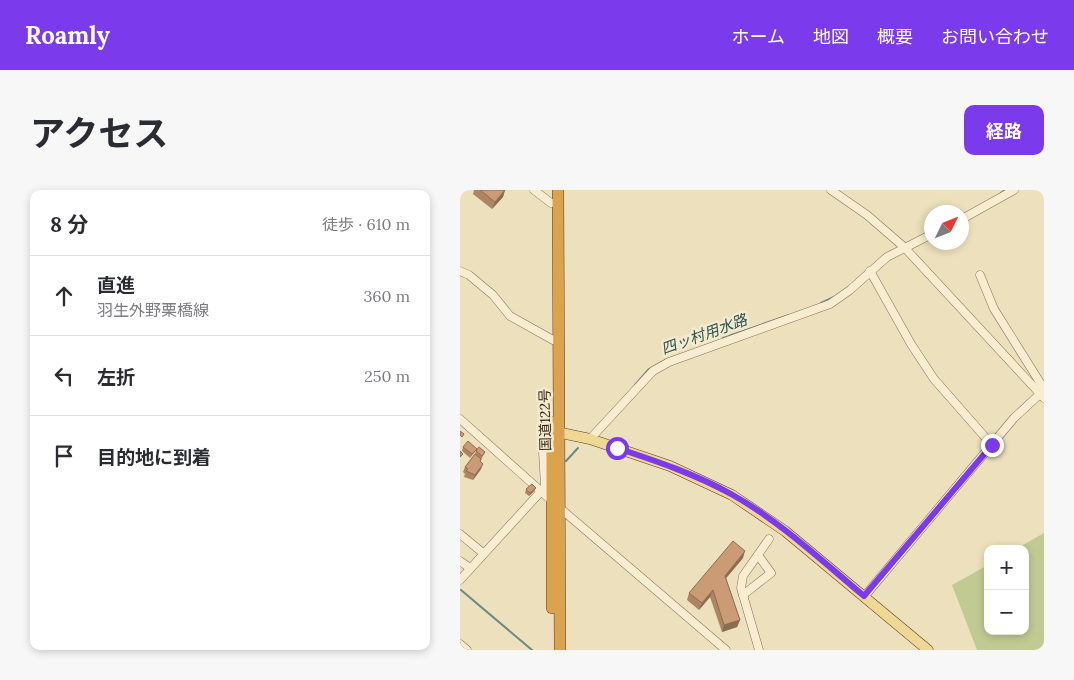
<!DOCTYPE html>
<html lang="ja">
<meta charset="utf-8">
<style>
:root{--surface:#fff;--page:#f7f7f7;--text:#2b2b33;--muted:#7c7c81;--line:#e1e1e2;--accent:#7c3aed}
body{margin:0;font-family:Lora,"Noto Sans JP",serif;background:var(--page);color:var(--text)}
.controls{position:absolute;right:15px;bottom:15px;display:grid;overflow:hidden;border-radius:10px;box-shadow:0 2px 8px #0003}
.controls button{width:45px;height:45px;display:grid;place-items:center;padding:0;border:0;border-bottom:1px solid var(--line);background:var(--surface);color:var(--text);font:25px sans-serif}
.compass{position:absolute;left:464px;top:15px;width:45px;height:45px;border-radius:50%;background:var(--surface);box-shadow:0 2px 8px #0003;rotate:47deg}
.stop{position:absolute;width:15px;height:15px;margin:-11px;border:4px solid #7c3aed;border-radius:50%;background:#fff}
.stop.end{background:#7c3aed;border-color:#fff;box-shadow:0 1px 5px #0008}
.list{margin:0;padding:0;list-style:none}
h2{display:flex;justify-content:space-between;align-items:center;height:65px;margin:0;padding:0 20px;font-size:21px}
h2 small{font-size:16px;font-weight:400;color:var(--muted)}
.list li{display:grid;grid-template-columns:32px 1fr auto;gap:15px;align-items:center;box-sizing:border-box;height:80px;padding:0 20px;border-top:1px solid var(--line)}
.list b{display:block;font-size:19px;white-space:nowrap}
.list p{margin:0;font-size:16px;white-space:nowrap;color:var(--muted)}
.list em{font-size:16px;font-style:normal;color:var(--muted)}
.icon{flex:none;width:28px;height:28px;fill:none;stroke:currentColor;stroke-width:2;stroke-linecap:round;stroke-linejoin:round}
.map{position:relative;flex:none;width:584px;height:460px;overflow:hidden;border-radius:10px}
header{display:flex;align-items:center;gap:30px;box-sizing:border-box;height:70px;padding:0 25px;background:var(--accent);color:#fff}
header strong{font-size:24px}
nav{display:flex;gap:28px;margin-inline-start:auto;font-size:18px}
.intro{display:flex;align-items:center;justify-content:space-between;box-sizing:border-box;height:120px;padding:0 30px}
h1{margin:0;font-size:35px}
.button{padding:12px 22px;border-radius:10px;background:var(--accent);color:#fff;font-size:18px;font-weight:700}
main{display:flex;gap:30px;padding:0 30px}
aside{flex:1;background:var(--surface);border-radius:10px;box-shadow:0 2px 8px #0003}
.map>svg:first-child{display:block}
</style>
<header>
<strong>Roamly</strong>
<nav><a>ホーム</a><a>地図</a><a>概要</a><a>お問い合わせ</a></nav>
</header>
<div class="intro"><h1>アクセス</h1><a class="button">経路</a></div>
<main>
<aside>
<h2>8 分<small>徒歩 · 610 m</small></h2>
<ul class="list">
<li><svg class="icon" aria-label="ahead" viewBox="0 0 24 24"><path d="M12 20V5M6 11l6-6 6 6"/></svg><div><b>直進</b><p>羽生外野栗橋線</p></div><em>360 m</em></li>
<li><svg class="icon" aria-label="left" viewBox="0 0 24 24"><path d="M17 20v-9H6M10 6l-5 5 5 5"/></svg><div><b>左折</b></div><em>250 m</em></li>
<li><svg class="icon" aria-label="arrive" viewBox="0 0 24 24"><path d="M6 21V4h12l-3 4 3 4H6"/></svg><div><b>目的地に到着</b></div></li>
</ul>
</aside>
<div class="map">
<svg width="584" height="460" viewBox="0 0 584 460">
<rect width="100%" height="100%" fill="#ece0bd"/>
<polygon fill="#c1ca92" points="584,343 584,460 517,460 492,395 528,375 528,441 565,441 565,359 556,359"/>
<g fill="none" stroke-linecap="round" stroke-linejoin="round">
<g stroke="#698b84" stroke-width="2">
<polyline points="537,6 545,0"/>
<polyline points="361,113 374,107"/>
<polyline points="263,148 329,125"/>
<polyline points="175,195 189,179 207,169"/>
<polyline points="106,271 118,258"/>
<polyline points="1,400 72,460"/>
</g>
<g stroke="#847057" stroke-width="9">
<g id="minor">
<polyline points="74,0 91,13"/>
<polyline points="371,0 407,25 444,57 584,208"/>
<polyline points="502,29 554,0"/>
<polyline points="0,81 9,85 33,105 50,126 93,150"/>
<polyline points="410,81 451,154 474,189 532,255"/>
<polyline points="520,85 534,119 584,199"/>
<polyline points="0,229 92,311"/>
<polyline points="130,249 193,181 209,172 370,114 390,100 427,67 472,44"/>
<polyline points="101,319 266,460"/>
<polyline points="0,344 23,363"/>
<polyline points="0,371 10,378"/>
<polyline points="0,390 85,297 82,243 86,241 92,241"/>
<polyline points="283,405 311,383 298,365"/>
<polyline points="404,407 554,228 580,204"/>
<polyline points="0,454 7,460"/>
<polyline points="299,460 281,398 283,386 309,349"/>
</g>
</g>
<g stroke="#513e2b" stroke-width="11">
<polyline id="major" points="92,241 130,249 210,276 272,305 325,341 468,460"/>
</g>
<g stroke="#513e2b" stroke-width="12">
<g id="highway">
<polyline points="98,0 100,460"/>
<polyline points="92,418 92,232"/>
</g>
</g>
<use href="#minor" stroke="#f8edd0" stroke-width="8"/>
<use href="#major" stroke="#f0d794" stroke-width="10"/>
<use href="#highway" stroke="#dca34e" stroke-width="11"/>
</g>
<g fill="#ae8564">
<polygon points="14,0 45,0 43,7 32,19 13,4"/>
<polygon points="3,257 17,259 15,262 10,268 2,261"/>
<polygon points="16,261 25,262 20,272 21,279 13,290 4,287 5,284 3,282 5,277 15,264"/>
<polygon points="76,298 74,301 69,306 65,303 66,299"/>
<polygon points="283,368 266,388 280,430 277,437 262,442 250,407 239,420 227,410 229,403"/>
</g>
<g fill="#8d6c51">
<polygon points="45,0 43,7 32,19 35,12"/>
<polygon points="23,274 21,279 13,290 15,285"/>
<polygon points="76,298 74,301 69,306 70,303"/>
<polygon points="285,361 283,368 262,393 265,386"/>
<polygon points="253,400 250,407 239,420 242,413"/>
<polygon points="280,430 277,437 262,442 264,435"/>
</g>
<g fill="#ca9b74" stroke="#8d6c51">
<polygon points="20,0 45,0 35,12"/>
<polygon points="0,241 4,244 2,247 0,245"/>
<polygon points="8,251 17,259 12,264 3,257"/>
<polygon points="19,257 25,262 22,266 16,261"/>
<polygon points="0,261 3,264 0,267"/>
<polygon points="15,264 21,269 20,271 23,274 15,285 6,281 8,279 5,277"/>
<polygon points="72,294 76,298 70,303 66,299"/>
<polygon points="273,351 285,361 265,386 280,430 264,435 253,400 242,413 229,403"/>
</g>
<g fill="none" stroke-linecap="round" stroke-linejoin="round">
<path stroke="#7c3aed" stroke-width="6" d="M157 258C196 271 235 284 271 304 320 331 362 371 404 406L532 255"/>
</g>
<g text-anchor="middle" dominant-baseline="central" stroke-width="5" stroke-linejoin="round" paint-order="stroke">
<g font-size="14" fill="#33281b" stroke="#f4eacd">
<text transform="translate(85 230) rotate(-91)">国道122号</text>
</g>
<g font-size="15" font-style="italic" fill="#2b5352" stroke="#f4eacd">
<text transform="translate(244 144) rotate(-20)">四ッ村用水路</text>
</g>
</g>
</svg>
<div class="controls">
<button>+</button>
<button>−</button>
</div>
<svg class="compass" viewBox="-18 -18 36 36"><path d="M0-13l5 13h-10z" fill="#e53935"/><path d="M0 13l5-13h-10z" fill="#7c7c81"/></svg>
<div class="stop" style="left:157px;top:258px"></div>
<div class="stop end" style="left:532px;top:255px"></div>
</div>
</main>
